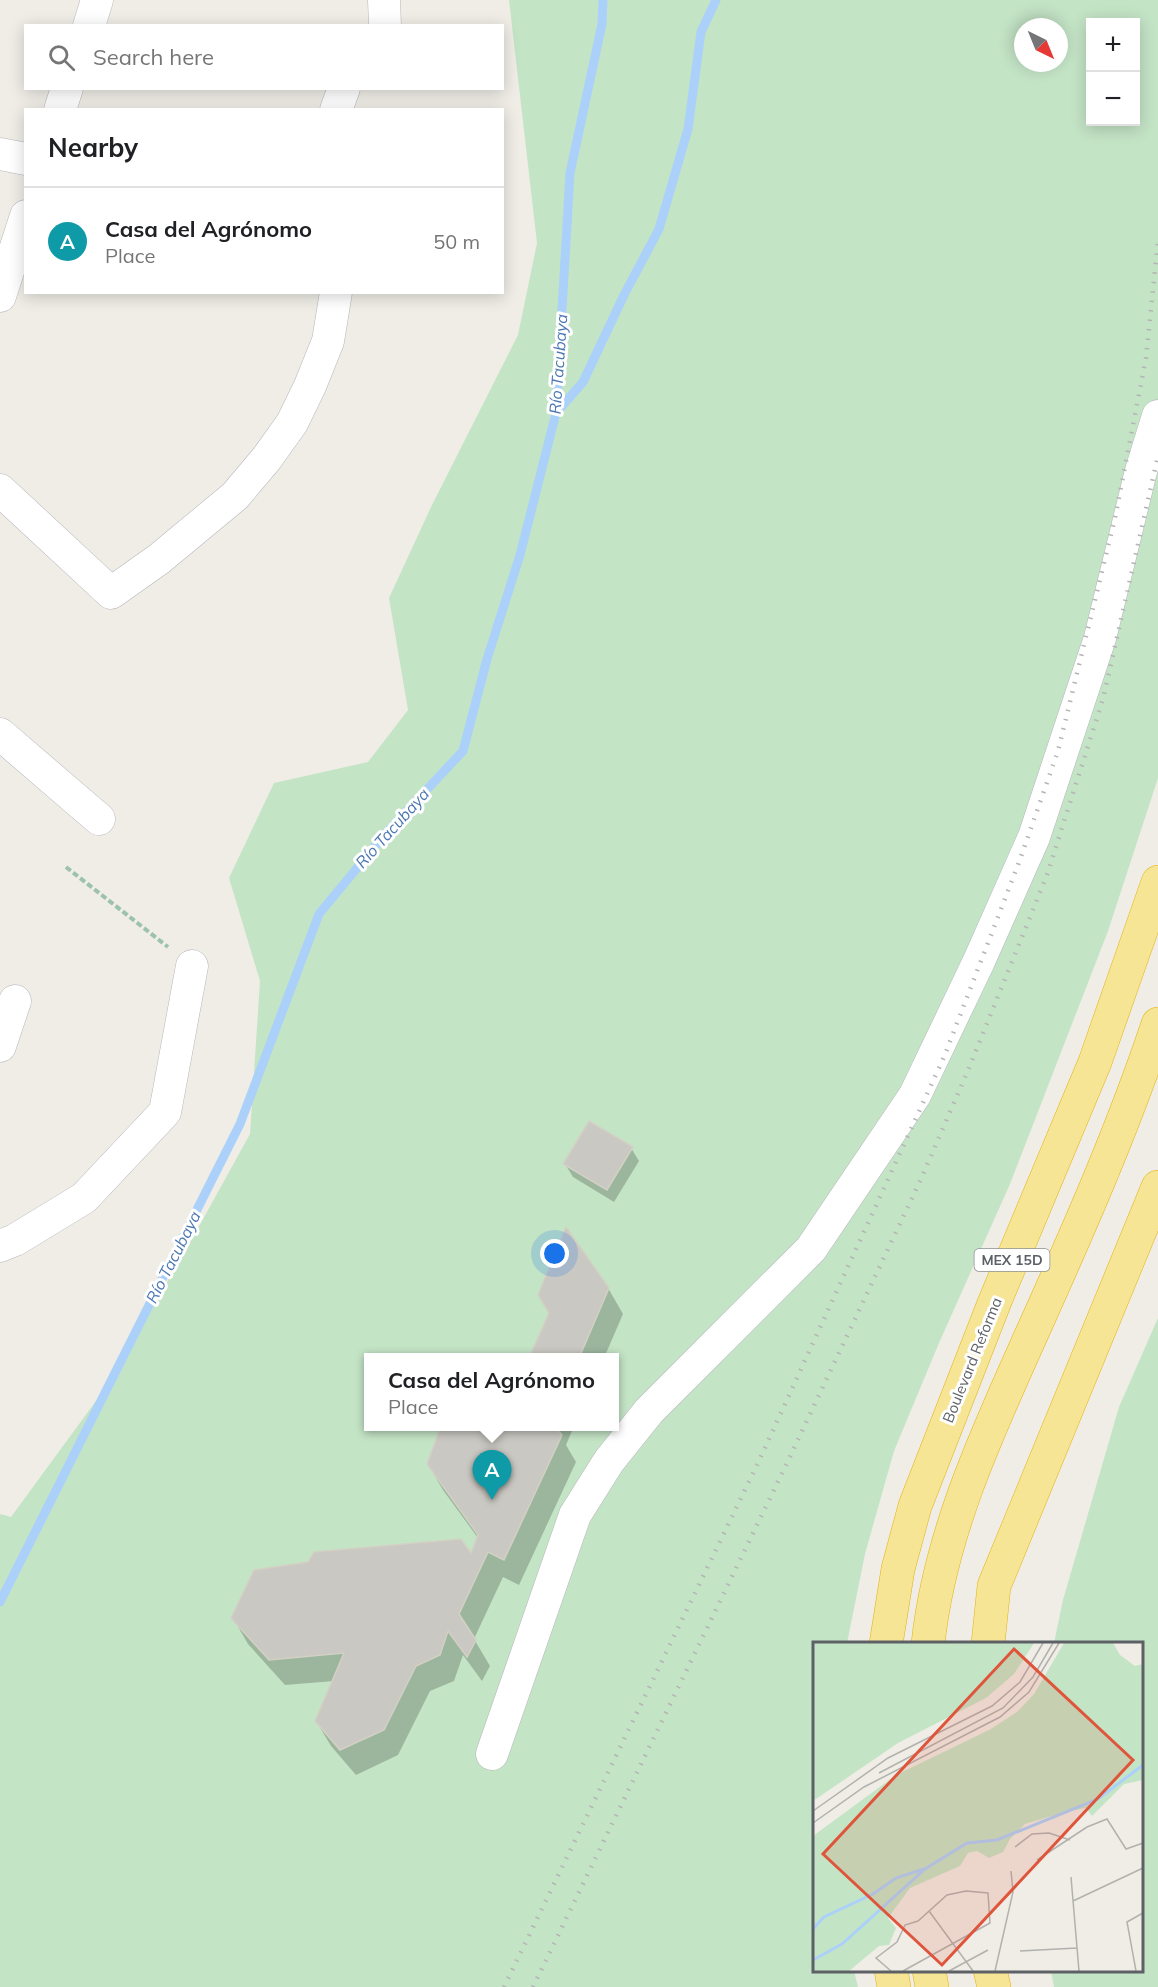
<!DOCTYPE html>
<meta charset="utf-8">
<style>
:root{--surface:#fff;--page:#f6f6f6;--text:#202124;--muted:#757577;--line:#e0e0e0;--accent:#df553c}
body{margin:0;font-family:Mulish,sans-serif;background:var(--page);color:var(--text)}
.controls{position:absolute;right:18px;top:18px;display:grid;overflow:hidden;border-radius:0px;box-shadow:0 3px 15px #0003}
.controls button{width:54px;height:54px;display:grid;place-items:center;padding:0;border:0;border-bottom:2px solid var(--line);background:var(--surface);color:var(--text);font:30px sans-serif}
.compass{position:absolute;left:1014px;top:18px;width:54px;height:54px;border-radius:50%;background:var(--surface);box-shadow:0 3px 15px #0003;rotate:137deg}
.you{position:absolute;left:555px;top:1254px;width:21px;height:21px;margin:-15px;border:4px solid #fff;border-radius:50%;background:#1a73e8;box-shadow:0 0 0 9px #1a73e833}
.badge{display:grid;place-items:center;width:39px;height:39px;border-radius:50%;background:var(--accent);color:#fff;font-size:20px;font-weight:700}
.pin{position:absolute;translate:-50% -50px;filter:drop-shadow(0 2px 3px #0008)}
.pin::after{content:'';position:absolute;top:32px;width:21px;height:18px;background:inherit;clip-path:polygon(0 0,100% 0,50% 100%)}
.popup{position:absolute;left:364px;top:1353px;width:255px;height:78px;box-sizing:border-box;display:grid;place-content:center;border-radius:0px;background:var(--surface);filter:drop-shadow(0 2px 4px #0005);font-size:20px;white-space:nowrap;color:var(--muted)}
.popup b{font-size:22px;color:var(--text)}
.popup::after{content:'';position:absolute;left:50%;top:100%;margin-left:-12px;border:12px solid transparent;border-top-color:var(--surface)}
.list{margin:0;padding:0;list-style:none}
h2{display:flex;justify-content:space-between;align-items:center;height:78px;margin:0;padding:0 24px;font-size:26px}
h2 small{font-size:20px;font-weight:400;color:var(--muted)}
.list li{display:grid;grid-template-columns:39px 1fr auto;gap:18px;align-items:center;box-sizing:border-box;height:108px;padding:0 24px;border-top:2px solid var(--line)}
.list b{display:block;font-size:22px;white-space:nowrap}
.list p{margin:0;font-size:20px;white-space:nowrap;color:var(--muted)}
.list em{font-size:20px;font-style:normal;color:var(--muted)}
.icon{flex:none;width:33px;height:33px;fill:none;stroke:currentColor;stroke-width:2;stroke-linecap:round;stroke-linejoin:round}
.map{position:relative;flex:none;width:1158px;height:1987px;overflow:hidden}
.search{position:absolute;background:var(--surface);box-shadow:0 3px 15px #0003;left:24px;top:24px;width:480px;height:66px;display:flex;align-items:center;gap:15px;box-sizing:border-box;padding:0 21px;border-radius:0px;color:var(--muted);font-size:22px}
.panel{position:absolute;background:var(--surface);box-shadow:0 3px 15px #0003;left:24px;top:108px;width:480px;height:186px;border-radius:0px}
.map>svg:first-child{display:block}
</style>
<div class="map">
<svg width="1158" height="1987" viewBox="0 0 1158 1987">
<rect width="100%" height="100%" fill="#efede6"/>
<g fill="#c4e4c6" fill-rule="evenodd">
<path d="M509 0H1158V778L1108 931 1010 1184 939 1343 894 1451 865 1554 847 1643 814 1644V1970L854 1971 858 1987H0V1514L11 1517 104 1390 187 1248 250 1134 260 981 229 878 274 783 368 762 408 710 389 598 432 505 518 335 537 243ZM1090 22H1136V122H1090ZM1023 27H1059V63H1023ZM369 1358H615V1426H369Z"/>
<polygon points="1158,1318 1158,1987 1054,1987 1051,1971 1142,1970 1142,1644 1054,1643 1063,1600 1119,1407"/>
</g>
<g fill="#0003">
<polygon points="631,1148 639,1161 614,1202 573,1177 565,1164"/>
<polygon points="608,1288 623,1314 604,1358 531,1358"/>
<polygon points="443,1426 574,1426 566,1445 576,1462 519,1585 503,1577 474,1639 490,1666 482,1681 463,1655 454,1681 430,1691 398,1755 356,1775 331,1746 316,1721 334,1681 285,1685 248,1644 233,1618 471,1556 478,1538 443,1490 428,1464"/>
</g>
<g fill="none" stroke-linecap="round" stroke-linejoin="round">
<g stroke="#abd1fa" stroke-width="9">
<polyline points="556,413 583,382 624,295 659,229 688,129 701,32 716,0"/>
<polyline points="0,1602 240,1124 319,914 386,833 463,751 487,659 520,555 556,413 570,173 602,24 603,0"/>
</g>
</g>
<g fill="#cac8c2" stroke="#d3d0c4" stroke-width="1.5">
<polygon points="589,1121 633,1147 607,1190 563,1164"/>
<polygon points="566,1227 609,1288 579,1358 529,1358 549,1313 538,1295"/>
<polygon points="441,1426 555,1426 562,1435 504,1560 488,1552 459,1614 476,1640 467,1657 448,1631 440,1655 416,1666 384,1730 340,1750 315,1721 344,1653 269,1660 231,1618 254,1570 308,1562 314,1552 461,1539 471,1553 478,1535 427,1464"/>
</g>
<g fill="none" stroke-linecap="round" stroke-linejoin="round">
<g stroke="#b6b7bc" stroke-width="33">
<g id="minor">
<polyline points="384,0 385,26"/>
<polyline points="89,26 97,0"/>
<polyline points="60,110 67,88"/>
<polyline points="336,110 344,88"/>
<polyline points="0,154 26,159"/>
<polyline points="0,296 26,216"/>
<polyline points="0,490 111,593 159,559 235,496 267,458 292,423 310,386 328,341 336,292"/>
<polyline points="0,734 99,819"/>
<polyline points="0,1046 15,1001"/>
<polyline points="0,1246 15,1240 84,1198 165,1112 192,966"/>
<polyline points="492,1754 575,1515 609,1461 649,1411 811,1249 915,1095 979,961 1034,837 1100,638 1141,471 1158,416"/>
</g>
</g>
<g stroke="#e6b20f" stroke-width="34">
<g id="highway">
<polyline points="886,1644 898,1569 915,1506 995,1301 1095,1062 1158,882"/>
<path d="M928 1644C940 1530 991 1425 1037 1322 1081 1224 1124 1126 1158 1024"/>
<polyline points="988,1644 994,1586 1158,1187"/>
<polyline points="891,1970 894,1987"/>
<polyline points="929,1970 932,1987"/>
<polyline points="990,1970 994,1987"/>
</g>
</g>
<polyline stroke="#9cc3aa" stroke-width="4" stroke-dasharray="6 3" stroke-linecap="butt" points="66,867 168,947"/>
<use href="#minor" stroke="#fff" stroke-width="32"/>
<use href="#highway" stroke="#f6e595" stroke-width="33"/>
<g stroke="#b4b4b5" stroke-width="4.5" stroke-dasharray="1.5 8" stroke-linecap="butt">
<polyline points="504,1987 758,1463 944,1057 1018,865 1058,751 1115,518 1146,358 1158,241"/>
<polyline points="533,1987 787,1463 921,1179 969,1068 1047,875 1103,699 1158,456"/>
</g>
</g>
<g text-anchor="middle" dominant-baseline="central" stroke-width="6" stroke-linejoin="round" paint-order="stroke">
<rect fill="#fff" stroke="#8e9093" stroke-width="1.5" x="974.5" y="1249" width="75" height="22" rx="4.5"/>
<g font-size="14" font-weight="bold" fill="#5d6065">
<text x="1012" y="1260">MEX 15D</text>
</g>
<g font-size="15" fill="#5d6065" stroke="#fff">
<text transform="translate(972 1360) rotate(-68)">Boulevard Reforma</text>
</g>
<g font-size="16" font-style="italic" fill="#4b77b3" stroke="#fff">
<text transform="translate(558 364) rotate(-86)">Río Tacubaya</text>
<text transform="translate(392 828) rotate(-48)">Río Tacubaya</text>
<text transform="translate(173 1257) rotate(-63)">Río Tacubaya</text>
</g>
</g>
<g transform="translate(813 1642)">
<rect width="330" height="330" fill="#efede6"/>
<path d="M0 1H221L201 32 173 56 85 101 0 159ZM251 1H300L307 13 322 24 330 22V138L311 142 279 174 273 166 252 170 212 182 197 197 190 210 176 216 164 209 155 211 147 224 97 246 75 276 83 286 76 303 66 304 36 329H0V194L83 133 176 88 204 70 221 52Z" fill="#c4e4c6"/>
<path fill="none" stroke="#abd1fa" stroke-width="3" d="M0 287 11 275 60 252 83 236 111 227M0 318 29 302 112 227 154 201 184 198 285 157 330 123"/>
<path fill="none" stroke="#b1b1ae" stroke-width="1.5" d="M66 131 190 66 220 35 240 1M0 169 75 116 179 64 207 40 230 1M0 181 51 145 187 75 216 50 246 1M202 205 219 192 236 191 257 198M224 218 274 185 294 177 313 207 330 201M258 235 266 329M260 259 330 226M116 269 160 329M207 309 264 306M78 329 63 316 84 300 92 283 105 279 134 253 153 249 175 251 177 281 90 329M136 329 175 308M182 329 200 250 198 229M323 329 314 280 330 271"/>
<path fill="#df553c" fill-opacity="0.15" stroke="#df553c" stroke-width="3" d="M201 7 320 118 129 323 10 212Z"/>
<rect width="330" height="330" fill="none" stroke="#5d6065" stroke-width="3"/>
</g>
</svg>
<div class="controls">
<button>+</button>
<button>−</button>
</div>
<svg class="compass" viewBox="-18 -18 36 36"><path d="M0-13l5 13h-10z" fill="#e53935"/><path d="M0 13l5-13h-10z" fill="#757577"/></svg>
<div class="you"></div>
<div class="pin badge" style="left:492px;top:1500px;background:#0f9aa8">A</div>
<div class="popup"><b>Casa del Agrónomo</b>Place</div>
<div class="search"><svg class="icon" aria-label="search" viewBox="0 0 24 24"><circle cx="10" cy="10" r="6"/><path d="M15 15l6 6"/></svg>Search here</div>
<section class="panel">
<h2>Nearby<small></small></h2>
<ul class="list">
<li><span class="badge" style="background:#0f9aa8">A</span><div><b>Casa del Agrónomo</b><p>Place</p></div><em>50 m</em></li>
</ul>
</section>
</div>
